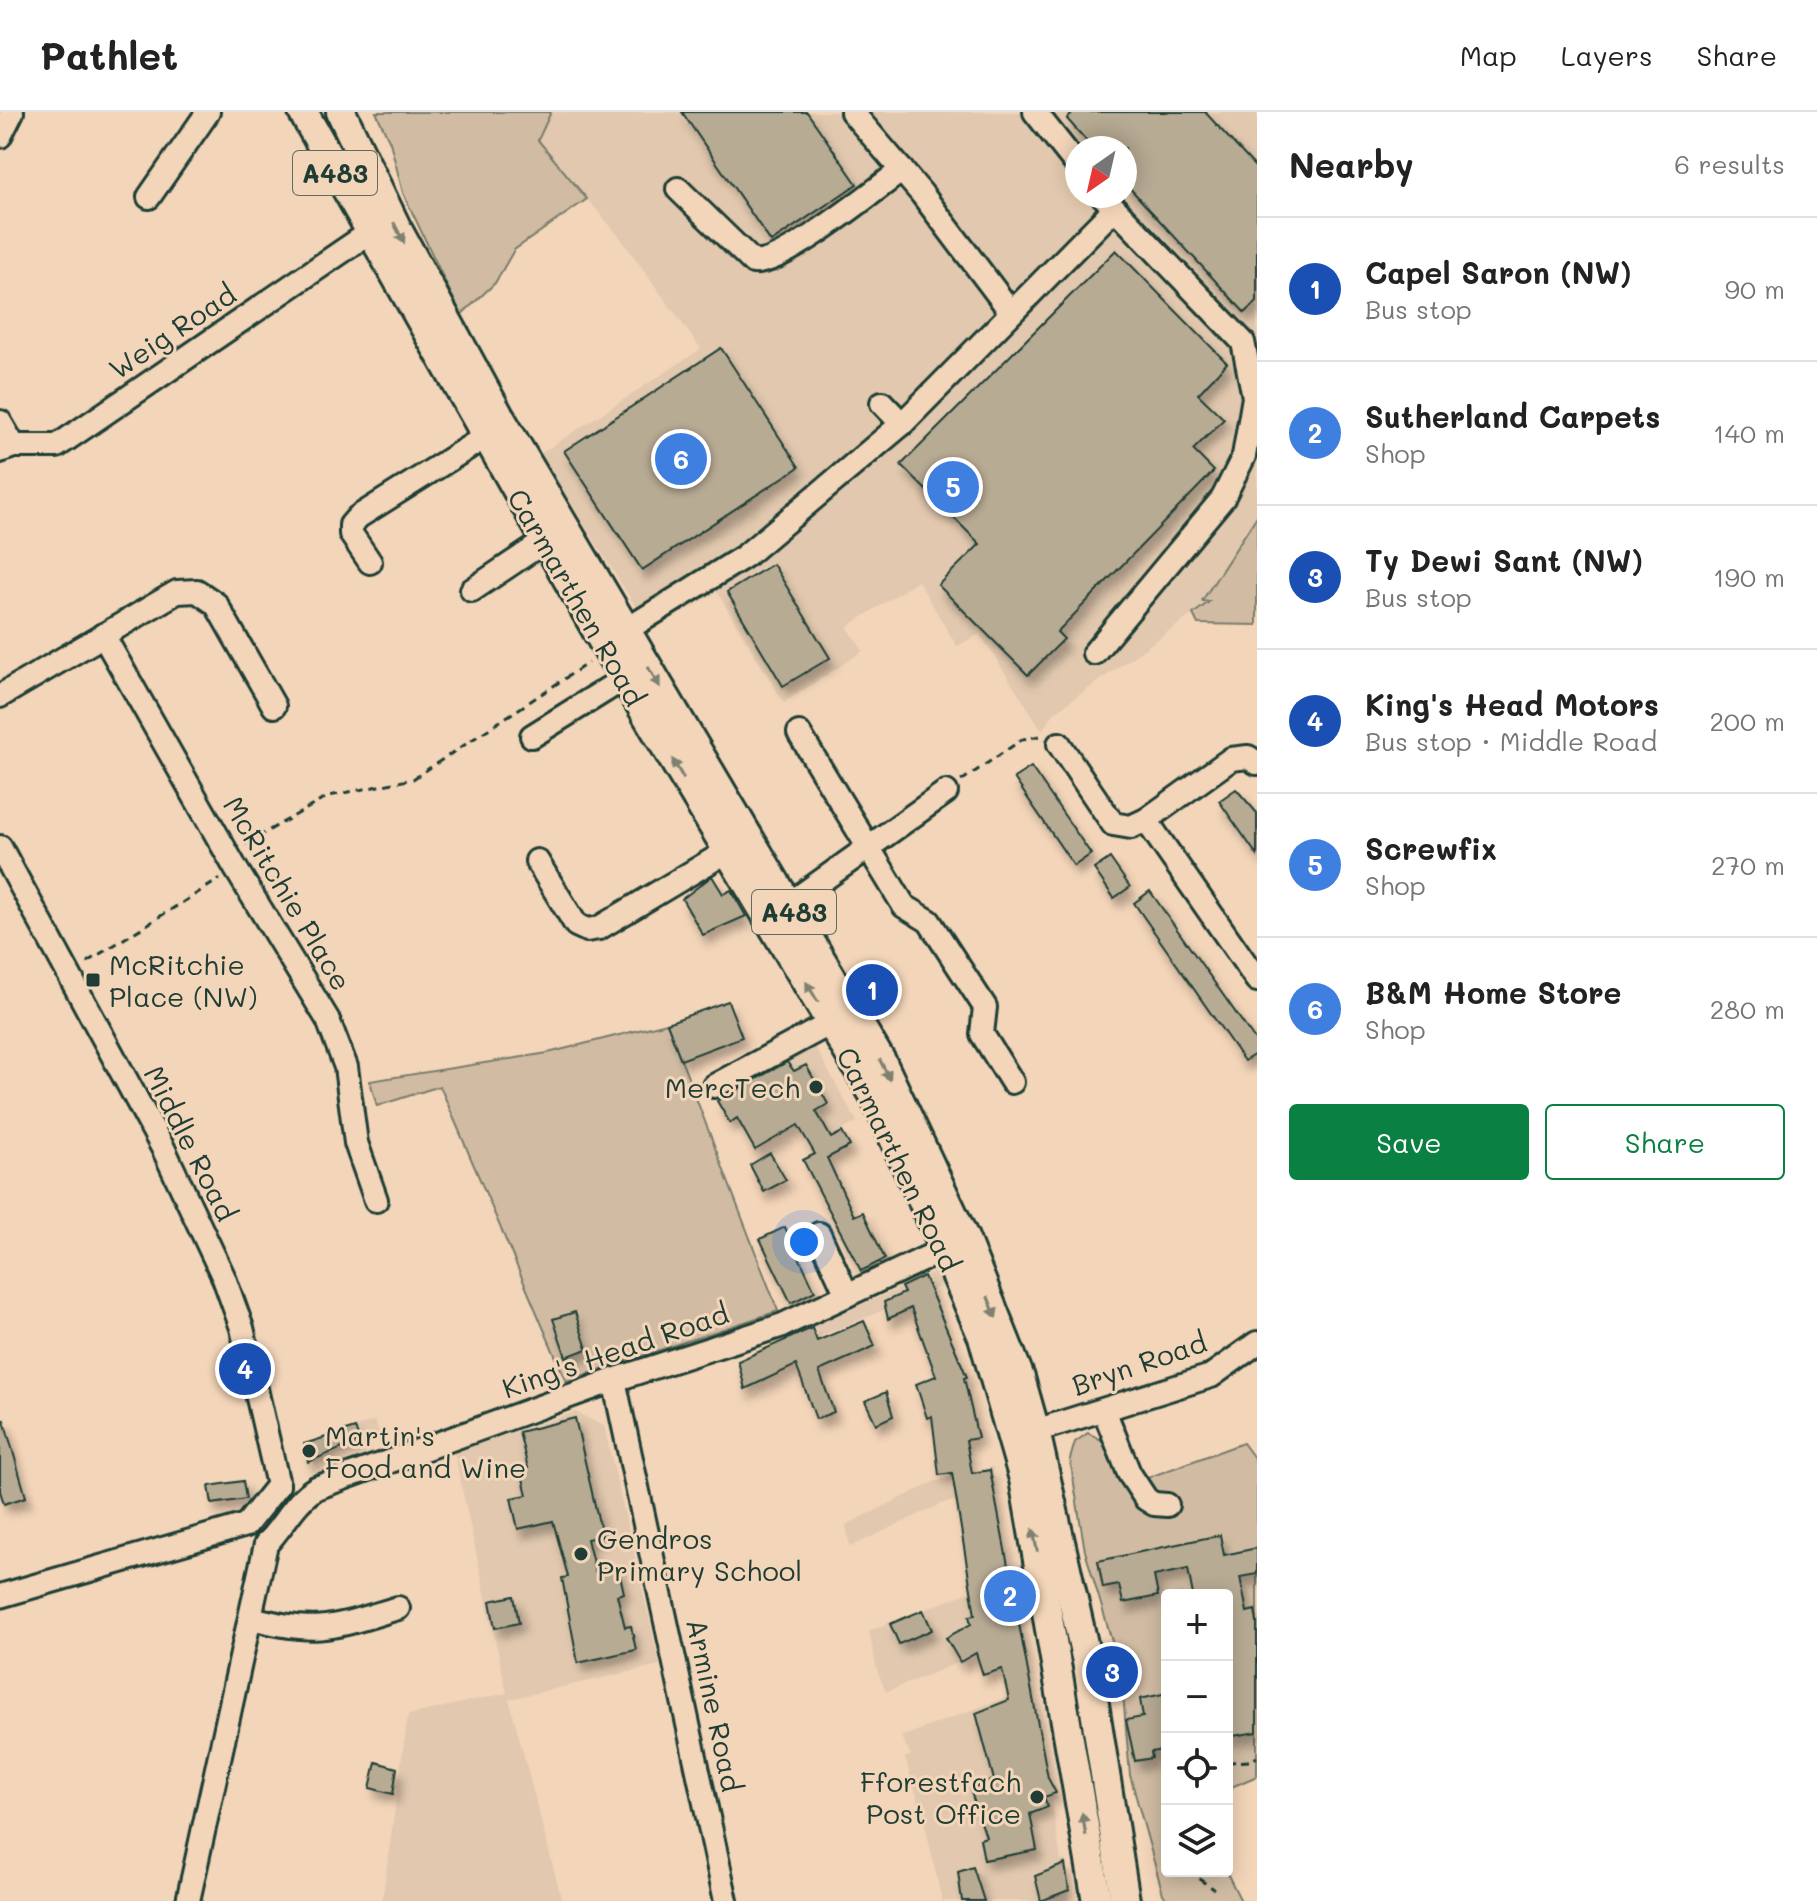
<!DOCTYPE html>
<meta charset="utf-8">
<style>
:root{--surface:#fff;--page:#f6f6f6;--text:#222;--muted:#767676;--line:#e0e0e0;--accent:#0b8043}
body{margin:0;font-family:Mali,sans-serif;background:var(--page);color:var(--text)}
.controls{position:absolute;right:24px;bottom:24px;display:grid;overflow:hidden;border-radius:8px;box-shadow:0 4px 20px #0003}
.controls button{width:72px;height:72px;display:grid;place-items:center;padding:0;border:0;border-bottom:2px solid var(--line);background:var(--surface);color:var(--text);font:40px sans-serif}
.compass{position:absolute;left:1065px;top:24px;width:72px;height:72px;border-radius:50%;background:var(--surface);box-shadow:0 4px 20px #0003;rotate:214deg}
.you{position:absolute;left:804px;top:1130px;width:28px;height:28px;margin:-20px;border:6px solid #fff;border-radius:50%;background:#1a73e8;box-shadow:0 0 0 12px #1a73e833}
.badge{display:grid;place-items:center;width:52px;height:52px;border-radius:50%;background:var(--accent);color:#fff;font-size:26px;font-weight:700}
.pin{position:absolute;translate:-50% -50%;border:4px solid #fff;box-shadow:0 2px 8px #0006}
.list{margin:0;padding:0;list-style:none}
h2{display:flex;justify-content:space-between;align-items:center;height:104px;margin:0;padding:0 32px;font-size:34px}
h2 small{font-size:26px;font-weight:400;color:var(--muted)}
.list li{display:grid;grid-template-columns:52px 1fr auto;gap:24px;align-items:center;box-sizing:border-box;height:144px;padding:0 32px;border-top:2px solid var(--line)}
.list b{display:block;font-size:30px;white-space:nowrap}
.list p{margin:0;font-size:26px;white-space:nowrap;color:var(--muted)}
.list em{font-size:26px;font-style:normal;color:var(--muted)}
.actions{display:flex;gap:16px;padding:24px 32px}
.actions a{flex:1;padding:18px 0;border:2px solid var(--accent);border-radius:8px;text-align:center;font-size:28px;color:var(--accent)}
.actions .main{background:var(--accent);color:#fff}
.icon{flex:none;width:44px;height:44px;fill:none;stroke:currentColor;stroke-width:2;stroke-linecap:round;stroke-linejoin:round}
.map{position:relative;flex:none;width:1257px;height:1789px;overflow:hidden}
header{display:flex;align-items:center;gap:48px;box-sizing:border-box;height:112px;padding:0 40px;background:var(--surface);border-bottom:2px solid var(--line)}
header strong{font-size:38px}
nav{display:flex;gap:44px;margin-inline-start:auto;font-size:28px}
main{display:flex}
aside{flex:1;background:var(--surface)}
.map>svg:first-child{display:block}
</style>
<header>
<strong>Pathlet</strong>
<nav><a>Map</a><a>Layers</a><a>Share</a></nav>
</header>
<main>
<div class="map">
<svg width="1257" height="1789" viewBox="0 0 1257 1789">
<defs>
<filter id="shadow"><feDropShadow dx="5" dy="9" stdDeviation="4" flood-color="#0004"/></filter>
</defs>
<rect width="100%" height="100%" fill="#f3d5b9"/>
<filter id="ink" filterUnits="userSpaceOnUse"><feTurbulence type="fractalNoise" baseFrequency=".0125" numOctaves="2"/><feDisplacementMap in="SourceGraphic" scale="16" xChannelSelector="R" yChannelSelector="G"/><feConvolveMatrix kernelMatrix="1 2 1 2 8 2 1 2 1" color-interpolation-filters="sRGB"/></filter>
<g filter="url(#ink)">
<g fill="#e1c8ae" fill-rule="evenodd">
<path d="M551 0H1257V404L1203 488 1210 490 1055 600 1042 618 980 522 957 534 918 469 847 515 863 539 784 591 717 480 651 519 540 342 701 237 619 124 537 28ZM1077 36H1125V84H1077Z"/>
<polygon points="807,921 857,1010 815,1033 764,944"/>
<polygon points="935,1160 941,1174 819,1225 814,1214"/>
<polygon points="575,1300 604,1314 660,1553 509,1587 562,1789 382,1789 408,1603 507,1581 454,1340"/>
<polygon points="374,1309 382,1327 316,1352 307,1345 304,1332"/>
<polygon points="993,1355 997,1381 943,1391 850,1435 846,1413 936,1369"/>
<polygon points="1011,1464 1023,1524 886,1580 877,1558 869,1519"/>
<polygon points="1033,1575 1048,1665 1058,1686 1052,1690 1061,1749 1065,1748 1068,1789 942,1789 924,1708 905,1646 911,1643 901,1625"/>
</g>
<g fill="#d1bca3" stroke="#787c6c" stroke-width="2">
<polygon points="376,0 551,0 538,28 587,87 514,138 495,171 461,203 403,81 390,30"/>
<polygon points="1257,404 1257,513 1198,512 1193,502 1209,490 1202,489"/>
<polygon points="667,911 778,1199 566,1269 440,974 377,994 370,969 548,941"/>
<polygon points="1088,1321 1103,1329 1111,1351 1147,1366 1243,1331 1257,1350 1257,1664 1227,1677 1227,1483 1167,1483 1167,1759 1226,1759 1241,1789 1168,1789 1163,1782 1130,1663 1121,1559 1085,1439 1070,1347 1075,1330"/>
</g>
<g fill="#b8ab94" stroke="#1f3d34" stroke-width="2" filter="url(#shadow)">
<polygon points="682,0 807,0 857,72 771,130"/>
<polygon points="1074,0 1205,0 1257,57 1257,190 1245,201 1125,71 1125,36 1093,36 1067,7"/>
<polygon points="1116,138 1227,251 1198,282 1224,307 1193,338 1214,359 1057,520 1064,527 1028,563 938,473 980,432 901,353"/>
<polygon points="721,236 799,355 642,458 564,339"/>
<polygon points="773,452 830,546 783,574 727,480"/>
<polygon points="1031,655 1091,742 1074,754 1014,666"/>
<polygon points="1236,677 1257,701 1257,743 1219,689"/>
<polygon points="1110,746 1130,775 1114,786 1094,757"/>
<polygon points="712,764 723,782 731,778 746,804 703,823 682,787"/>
<polygon points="1150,779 1257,931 1257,941 1244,949 1134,791"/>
<polygon points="728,889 742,925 681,948 667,911"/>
<polygon points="787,950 794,959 806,953 828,992 816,999 831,1026 842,1020 850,1034 827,1046 854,1104 863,1100 885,1147 861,1159 803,1048 815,1042 798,1013 755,1038 737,1006 730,1011 717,989"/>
<polygon points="770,1041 786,1068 764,1080 750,1053"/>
<polygon points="785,1115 815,1179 791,1191 760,1127"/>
<polygon points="924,1164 967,1265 964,1266 978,1326 966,1328 972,1361 990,1358 1048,1666 1056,1681 1044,1685 1048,1695 1030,1702 1037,1738 984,1748 980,1727 986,1725 970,1677 994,1668 976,1601 1009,1588 1002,1557 983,1563 976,1541 960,1550 946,1526 971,1512 969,1504 975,1503 952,1361 939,1363 932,1304 927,1306 916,1272 936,1264 911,1196 888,1207 884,1190 904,1181 901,1175"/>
<polygon points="575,1200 587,1237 566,1245 553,1207"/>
<polygon points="864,1209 875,1234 819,1259 834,1300 816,1307 796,1253 745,1277 738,1249 812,1216 817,1229"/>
<polygon points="886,1280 893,1304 876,1312 865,1289"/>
<polygon points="575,1306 602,1424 587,1427 595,1459 618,1454 624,1481 617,1483 625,1515 631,1514 636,1538 578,1551 562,1466 568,1465 553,1409 518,1417 511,1386 527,1383 521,1358 528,1356 519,1320"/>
<polygon points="4,1308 26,1385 4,1392 0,1379 0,1309"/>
<polygon points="355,1316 360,1329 308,1350 304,1332"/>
<polygon points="243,1369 246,1387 212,1392 209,1374"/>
<polygon points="1220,1423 1224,1443 1257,1436 1257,1462 1240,1465 1247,1500 1255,1498 1257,1510 1257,1620 1227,1625 1227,1483 1193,1483 1188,1457 1154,1464 1158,1484 1123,1491 1119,1473 1103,1476 1098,1449"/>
<polygon points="514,1484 519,1511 495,1516 490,1489"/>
<polygon points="923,1498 932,1518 899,1532 890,1512"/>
<polygon points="1167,1581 1167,1637 1151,1640 1152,1646 1135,1649 1126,1608 1143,1605 1140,1587"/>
<polygon points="376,1650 397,1656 393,1682 370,1676"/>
<polygon points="1065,1752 1069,1778 1041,1789 1035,1764"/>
<polygon points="973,1755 984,1789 962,1789 958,1760"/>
</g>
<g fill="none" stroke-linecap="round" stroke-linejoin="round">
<g stroke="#1f3d34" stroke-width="28">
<g id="minor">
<polyline points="852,0 922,82 1011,200"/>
<polyline points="1035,0 1077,53"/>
<polyline points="0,24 12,0"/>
<path d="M678 77 753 150C781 155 876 77 902 58"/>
<polyline points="149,85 208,0"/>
<polyline points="882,291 902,312"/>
<polyline points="0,310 14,334"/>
<polyline points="0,339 14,334 57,334 369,121"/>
<polyline points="370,450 351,422 351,413 358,405 485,325"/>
<polyline points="472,478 545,429"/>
<polyline points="626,518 745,444 902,312 1114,97"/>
<polyline points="103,523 236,757 328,908 346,955 356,1031 376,1088"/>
<polyline points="1094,541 1223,386 1244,344 1254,285 1243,230 1103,84"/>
<polyline points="0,584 177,480 197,479 216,492 274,594"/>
<polyline points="799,621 904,794 929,809 985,895 982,922 1012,970"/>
<polyline points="532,624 625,566"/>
<polyline points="1059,632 1113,712 1131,715 1146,708 1257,868"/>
<polyline points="1146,708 1231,647 1248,645 1257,651"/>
<polyline points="0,735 164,1038 224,1166 242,1216 278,1373"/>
<polyline points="537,749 576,813 587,818 599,816 726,740"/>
<polyline points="789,792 946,680"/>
<polyline points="714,974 831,911"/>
<polyline points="819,1122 847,1183"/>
<polyline points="614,1268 726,1789"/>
<polyline points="1104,1298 1129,1361 1146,1387 1154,1392 1167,1393"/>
<polyline points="1035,1319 1211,1264 1257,1231"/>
<polyline points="246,1413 278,1373"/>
<path d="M266 1432C284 1413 295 1389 316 1376L614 1268 783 1213 945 1137"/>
<polyline points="0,1484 246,1413"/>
<path d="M252 1506C319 1524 334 1515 398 1496"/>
<polyline points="188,1789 266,1432"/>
</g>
</g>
<g stroke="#1f3d34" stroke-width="34">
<g id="major">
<polyline points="303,0 608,538 873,981 945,1137 983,1225 1024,1367 1097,1789"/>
<polyline points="341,0 397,117 499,304 882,951 964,1126 1020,1266 1035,1319 1088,1554 1125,1789"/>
</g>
</g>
<g stroke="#1f3d34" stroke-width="3" stroke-dasharray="8 6" stroke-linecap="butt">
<polyline points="961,669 1023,627 1040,624"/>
<polyline points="245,732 329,684 413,667 588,551"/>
<polyline points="87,850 220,767"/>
<polyline points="1227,1650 1250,1649 1257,1645"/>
<polyline points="1187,1759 1214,1777"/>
</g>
<use href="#minor" stroke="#f3d5b9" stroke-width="22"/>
<use href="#major" stroke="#f3d5b9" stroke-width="28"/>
</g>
<defs><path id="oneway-solid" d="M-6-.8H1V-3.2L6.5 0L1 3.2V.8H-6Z" transform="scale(2)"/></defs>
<g fill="#7e8170">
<use href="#oneway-solid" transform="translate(399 121) rotate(63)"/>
<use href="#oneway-solid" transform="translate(654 565) rotate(59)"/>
<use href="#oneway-solid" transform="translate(678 657) rotate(-120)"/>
<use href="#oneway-solid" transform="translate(812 880) rotate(-121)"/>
<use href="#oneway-solid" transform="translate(885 958) rotate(63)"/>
<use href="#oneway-solid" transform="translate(992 1195) rotate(68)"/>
<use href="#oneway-solid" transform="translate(1035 1428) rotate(-101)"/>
<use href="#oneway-solid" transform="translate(1084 1712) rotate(-99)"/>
</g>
</g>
<g fill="#1f3d34" stroke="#f3d5b9" stroke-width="3">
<rect x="85" y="860" width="16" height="16" rx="4"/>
<circle cx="816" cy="975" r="8"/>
<circle cx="309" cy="1339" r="8"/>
<circle cx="581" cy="1442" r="8"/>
<circle cx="1037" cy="1685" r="8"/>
</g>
<g text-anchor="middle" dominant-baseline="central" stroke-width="6" stroke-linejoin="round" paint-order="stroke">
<g fill="#f3d5b9" stroke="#5f6b5c" stroke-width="2">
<rect x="293" y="39" width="84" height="44" rx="6"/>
<rect x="752" y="778" width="84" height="44" rx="6"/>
</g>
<g font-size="26" font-weight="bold" fill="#1f3d34">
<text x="335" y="61">A483</text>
<text x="794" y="800">A483</text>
</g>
<g font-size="28" fill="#1f3d34" stroke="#f3d5b9">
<text transform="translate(172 219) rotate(-34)">Weig Road</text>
<text transform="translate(577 485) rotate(60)">Carmarthen Road</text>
<text transform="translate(288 781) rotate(59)">McRitchie Place</text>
<text transform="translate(191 1031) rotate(63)">Middle Road</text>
<text transform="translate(899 1047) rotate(64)">Carmarthen Road</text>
<text transform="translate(615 1238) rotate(-19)">King's Head Road</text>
<text transform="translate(1139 1251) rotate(-19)">Bryn Road</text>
<text transform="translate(715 1593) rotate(78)">Armine Road</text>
</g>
<g font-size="28" fill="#1f3d34" stroke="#f3d5b9" text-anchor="start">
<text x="109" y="852">McRitchie<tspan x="109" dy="32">Place (NW)</tspan></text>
<text x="800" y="975" text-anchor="end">MercTech</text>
<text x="325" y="1323">Martin's<tspan x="325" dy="32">Food and Wine</tspan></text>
<text x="597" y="1426">Gendros<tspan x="597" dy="32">Primary School</tspan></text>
<text x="1021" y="1669" text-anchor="end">Fforestfach<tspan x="1021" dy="32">Post Office</tspan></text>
</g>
</g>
</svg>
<div class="controls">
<button>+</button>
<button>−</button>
<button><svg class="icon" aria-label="locate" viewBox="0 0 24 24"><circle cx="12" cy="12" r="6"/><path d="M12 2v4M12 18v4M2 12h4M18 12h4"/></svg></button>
<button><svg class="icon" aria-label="layers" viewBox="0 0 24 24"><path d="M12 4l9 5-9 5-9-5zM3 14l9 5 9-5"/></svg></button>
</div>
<svg class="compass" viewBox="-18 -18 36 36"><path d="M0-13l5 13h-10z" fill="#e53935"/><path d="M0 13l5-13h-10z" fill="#767676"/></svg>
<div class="you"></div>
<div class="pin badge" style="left:872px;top:878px;background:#1a4fb4">1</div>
<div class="pin badge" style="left:1010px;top:1484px;background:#3f7fe0">2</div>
<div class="pin badge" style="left:1112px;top:1560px;background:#1a4fb4">3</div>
<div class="pin badge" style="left:245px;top:1257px;background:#1a4fb4">4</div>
<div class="pin badge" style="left:953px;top:375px;background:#3f7fe0">5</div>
<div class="pin badge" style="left:681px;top:347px;background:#3f7fe0">6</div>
</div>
<aside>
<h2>Nearby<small>6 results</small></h2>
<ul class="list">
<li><span class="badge" style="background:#1a4fb4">1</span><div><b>Capel Saron (NW)</b><p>Bus stop</p></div><em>90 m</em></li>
<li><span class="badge" style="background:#3f7fe0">2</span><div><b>Sutherland Carpets</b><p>Shop</p></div><em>140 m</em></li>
<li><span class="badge" style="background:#1a4fb4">3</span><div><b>Ty Dewi Sant (NW)</b><p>Bus stop</p></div><em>190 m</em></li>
<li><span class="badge" style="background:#1a4fb4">4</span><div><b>King's Head Motors</b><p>Bus stop · Middle Road</p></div><em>200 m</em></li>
<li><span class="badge" style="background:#3f7fe0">5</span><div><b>Screwfix</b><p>Shop</p></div><em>270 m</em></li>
<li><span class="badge" style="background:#3f7fe0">6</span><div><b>B&amp;M Home Store</b><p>Shop</p></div><em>280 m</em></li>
</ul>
<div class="actions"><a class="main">Save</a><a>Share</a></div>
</aside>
</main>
